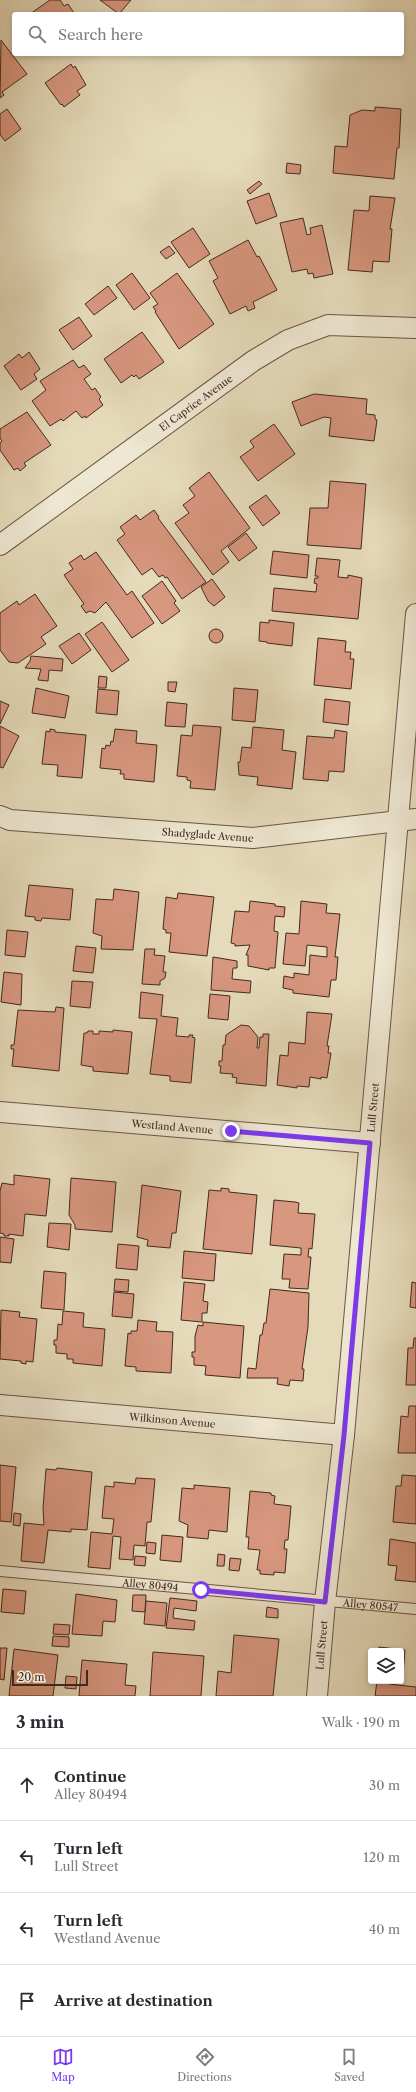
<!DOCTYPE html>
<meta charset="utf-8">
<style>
:root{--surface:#fff;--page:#f2f2f3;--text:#2b2b33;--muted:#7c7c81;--line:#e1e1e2;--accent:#7c3aed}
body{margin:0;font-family:"Libre Caslon Text",serif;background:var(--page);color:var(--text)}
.controls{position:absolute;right:12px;bottom:12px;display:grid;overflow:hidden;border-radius:4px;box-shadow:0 2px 6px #0003}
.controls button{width:36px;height:36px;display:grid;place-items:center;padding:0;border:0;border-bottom:1px solid var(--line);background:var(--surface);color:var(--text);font:20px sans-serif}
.scale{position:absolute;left:12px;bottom:10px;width:76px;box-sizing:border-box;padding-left:4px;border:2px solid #442920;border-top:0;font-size:11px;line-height:14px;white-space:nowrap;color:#442920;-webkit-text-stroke:3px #eee7d2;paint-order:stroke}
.stop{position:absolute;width:12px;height:12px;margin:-9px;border:3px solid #7c3aed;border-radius:50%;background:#fff}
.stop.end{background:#7c3aed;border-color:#fff;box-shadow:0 1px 4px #0008}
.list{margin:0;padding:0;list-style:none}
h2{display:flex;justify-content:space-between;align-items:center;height:52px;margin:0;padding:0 16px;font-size:17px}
h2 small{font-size:13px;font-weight:400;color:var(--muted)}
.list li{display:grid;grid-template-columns:26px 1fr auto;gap:12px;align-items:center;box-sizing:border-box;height:72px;padding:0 16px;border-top:1px solid var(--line)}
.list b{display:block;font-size:15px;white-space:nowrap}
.list p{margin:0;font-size:13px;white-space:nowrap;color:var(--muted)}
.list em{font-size:13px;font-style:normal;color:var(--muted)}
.icon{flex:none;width:22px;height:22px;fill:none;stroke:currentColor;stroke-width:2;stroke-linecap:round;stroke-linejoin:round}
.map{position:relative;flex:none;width:416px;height:1696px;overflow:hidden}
.search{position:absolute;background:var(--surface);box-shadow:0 2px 6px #0003;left:12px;right:12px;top:12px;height:44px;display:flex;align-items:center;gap:10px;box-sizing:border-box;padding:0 14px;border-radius:4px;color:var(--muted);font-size:15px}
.sheet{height:340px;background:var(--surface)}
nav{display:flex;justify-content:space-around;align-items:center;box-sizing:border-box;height:56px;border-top:1px solid var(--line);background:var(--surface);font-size:11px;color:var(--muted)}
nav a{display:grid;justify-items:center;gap:2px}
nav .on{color:var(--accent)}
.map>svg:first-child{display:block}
</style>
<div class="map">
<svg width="416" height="1696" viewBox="0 0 416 1696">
<rect width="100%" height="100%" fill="#e5daba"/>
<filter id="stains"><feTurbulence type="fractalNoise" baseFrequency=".005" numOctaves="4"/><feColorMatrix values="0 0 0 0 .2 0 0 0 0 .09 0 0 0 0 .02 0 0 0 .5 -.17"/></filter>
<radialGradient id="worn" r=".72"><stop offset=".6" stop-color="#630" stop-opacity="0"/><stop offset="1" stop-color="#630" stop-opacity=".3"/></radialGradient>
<g fill="#d8977f" stroke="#442920">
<polygon points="50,0 60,0 64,6 68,4 74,13 30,14"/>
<polygon points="100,0 131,0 119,14"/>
<polygon points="1,40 27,74 2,92 4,95 0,98"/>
<polygon points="71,64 73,68 75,66 86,85 77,91 80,95 64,107 62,104 61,105 45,83"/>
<polygon points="375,107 401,109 399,148 397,148 394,179 333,173 335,146 347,147 350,115 362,110 375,111"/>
<polygon points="7,109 21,129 5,141 0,135 0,114"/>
<polygon points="287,163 301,165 300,174 286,173"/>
<polygon points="259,181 262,184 250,194 247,190"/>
<polygon points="269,193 277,216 256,224 247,201"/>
<polygon points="370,196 395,198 390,229 392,229 389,262 373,261 372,272 348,270 354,210 369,211"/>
<polygon points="303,218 307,235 311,234 310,228 322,225 333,274 314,278 313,273 308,274 307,269 292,272 280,223"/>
<polygon points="193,228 210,254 189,268 171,242"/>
<polygon points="248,240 257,257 259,256 277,290 253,302 255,308 248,311 246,306 230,314 213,281 218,278 209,261"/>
<polygon points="169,246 175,253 166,259 160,252"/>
<polygon points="132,273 150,298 134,310 116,285"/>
<polygon points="177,273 214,324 179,349 155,312 156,311 153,307 158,304 150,293"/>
<polygon points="108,286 117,298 94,315 85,304"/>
<polygon points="79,317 92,336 73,350 59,330"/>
<polygon points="142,332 164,362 139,379 136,375 134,377 132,375 121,383 104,359"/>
<polygon points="29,352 40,369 34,374 37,379 21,390 4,366 19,354 22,358"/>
<polygon points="73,360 79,368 84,365 91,374 84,379 92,390 95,388 101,397 99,399 103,405 86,418 85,416 82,418 76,411 63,421 61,419 50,426 32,401 46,390 40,381"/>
<polygon points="314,394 367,399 366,414 375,415 375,419 377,420 374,441 329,436 331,418 324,417 301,426 292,402"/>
<polygon points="27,412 51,445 24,463 26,466 20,471 18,468 14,470 0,450 0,443 2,441 0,438 0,429"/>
<polygon points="274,424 295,454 258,481 240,457 254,447 250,441"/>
<polygon points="209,472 250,528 221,551 229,562 213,575 175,523 189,513 183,505 195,496 189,488"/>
<polygon points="330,481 366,484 361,549 307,545 310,508 328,508"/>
<polygon points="266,495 280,513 263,526 249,507"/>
<polygon points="154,510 159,517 158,518 206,582 182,599 167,577 165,578 163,575 159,577 152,568 142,575 117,540 125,534 120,527 136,515 140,520"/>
<polygon points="246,533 257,548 239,561 228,547"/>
<polygon points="273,551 309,555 307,578 270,574"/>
<polygon points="96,552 127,595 132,591 154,623 132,638 106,602 95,613 90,611 86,613 81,606 84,604 64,575 73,569 69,563 81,555 84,560"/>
<polygon points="317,558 340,560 338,577 348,578 348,575 362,578 358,619 272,611 274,588 316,592 317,584 314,583 315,578 318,578 318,576 315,576"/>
<polygon points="212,579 225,597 214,606 208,601 201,587"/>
<polygon points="162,581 176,601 174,603 180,611 162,624 142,596"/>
<polygon points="35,594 57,626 41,637 46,644 18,663 9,662 0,650 0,613 17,601 19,605"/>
<polygon points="269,620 294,623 292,646 267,643 267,642 259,641 260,622 269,623"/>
<polygon points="102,622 129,660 112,672 85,634"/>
<circle cx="216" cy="636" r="7"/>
<polygon points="79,633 91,650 72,664 59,646"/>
<polygon points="318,638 346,641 345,652 351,652 350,659 354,659 351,689 314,685"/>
<polygon points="31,656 63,659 62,671 49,670 48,681 38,680 41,669 25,668 30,661"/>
<polygon points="99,676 107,677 106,688 98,688"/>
<polygon points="168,682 177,682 175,692 168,691"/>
<polygon points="36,688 69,696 65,718 32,713"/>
<polygon points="234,688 258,690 255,722 232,720"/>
<polygon points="98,689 119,691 117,715 96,713"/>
<polygon points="325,699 350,702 348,725 323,722"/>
<polygon points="0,701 9,705 0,724"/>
<polygon points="167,702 187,704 185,727 165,726"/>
<polygon points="193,725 221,727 215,790 190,788 191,781 187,780 187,777 177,776 181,735 192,736"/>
<polygon points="0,726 19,736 3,768 0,767"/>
<polygon points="253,727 284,730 282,750 296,752 292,789 257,785 258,777 239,775 238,762 240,762 242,747 251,748"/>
<polygon points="50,729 55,730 55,732 86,735 82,778 57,776 58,765 42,764 46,731 50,732"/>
<polygon points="115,729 137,731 136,743 157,745 154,782 124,779 124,774 120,774 121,770 100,768 102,748 105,749 106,745 110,746 111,741 113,742"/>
<polygon points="335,730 347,732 344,772 329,771 328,781 303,779 307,736 334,738"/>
<polygon points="29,885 73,889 70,920 42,918 41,921 35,920 35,917 25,916"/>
<polygon points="114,889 139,892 133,950 101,949 102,936 93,933 96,899 113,900"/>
<polygon points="178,893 214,897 207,956 169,952 171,933 166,933 166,930 163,929 166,897 177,899"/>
<polygon points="250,901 275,904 275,906 285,907 284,917 275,916 274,931 278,932 275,968 269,968 269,970 248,966 248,955 246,955 250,945 235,946 235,944 231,943 235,911 249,912"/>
<polygon points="301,901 327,904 326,913 340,914 335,957 338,957 336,980 331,980 329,997 293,993 293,990 283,988 284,976 294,978 294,973 309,975 310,955 327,957 327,947 307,945 305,966 283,964 286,933 299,934"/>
<polygon points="7,930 28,932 25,957 5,955"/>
<polygon points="76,946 96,948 93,973 73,971"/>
<polygon points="145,949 155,949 154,955 165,956 163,972 166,972 165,978 160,981 160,985 142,984"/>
<polygon points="213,957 237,961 237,968 233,968 232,979 251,981 250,993 211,990"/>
<polygon points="4,972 22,974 21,1005 1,1002"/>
<polygon points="72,981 93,982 90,1008 70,1006"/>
<polygon points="141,992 163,995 161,1016 178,1018 176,1036 189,1037 189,1035 193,1035 192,1037 195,1038 191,1083 170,1081 170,1076 150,1074 157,1019 139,1018"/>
<polygon points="210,994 230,996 228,1020 208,1018"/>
<polygon points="56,1007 64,1008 59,1071 12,1066 14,1049 11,1049 11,1045 14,1045 18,1010 55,1012"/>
<polygon points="307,1012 332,1014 327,1046 329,1046 328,1053 331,1053 327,1078 321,1077 321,1079 310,1077 309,1087 297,1086 297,1088 277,1085 280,1055 288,1056 289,1042 305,1044"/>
<polygon points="241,1025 249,1026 258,1037 257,1048 259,1048 260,1037 263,1037 263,1034 269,1034 266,1086 236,1083 237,1078 232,1077 233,1074 220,1073 221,1066 219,1066 219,1061 222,1061 223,1045 225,1045 226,1035"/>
<polygon points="113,1030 132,1032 128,1074 93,1071 93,1067 81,1065 84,1033 87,1033 88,1031 93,1031 93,1034 99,1034 99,1031 113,1032"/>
<polygon points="14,1175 50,1179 46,1216 25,1214 23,1236 9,1234 9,1236 4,1236 4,1234 0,1233 0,1191 2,1183 14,1185"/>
<polygon points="71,1178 116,1182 112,1232 75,1229 75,1225 69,1215"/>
<polygon points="142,1185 181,1191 176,1233 172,1233 170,1248 147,1246 148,1240 137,1237"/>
<polygon points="221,1188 229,1189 229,1192 257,1195 252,1254 203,1249 209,1190 221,1191"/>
<polygon points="274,1200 295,1202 299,1203 298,1213 315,1214 312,1249 309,1248 308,1257 311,1257 308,1289 289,1288 290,1279 282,1279 284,1254 301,1255 301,1248 270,1245"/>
<polygon points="49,1223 71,1224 69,1250 47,1247"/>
<polygon points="0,1237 14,1239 11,1263 0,1262"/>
<polygon points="118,1244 139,1246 137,1270 116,1268"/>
<polygon points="184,1251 216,1254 214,1281 182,1278"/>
<polygon points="44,1271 66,1273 64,1310 41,1308"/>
<polygon points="115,1279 129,1280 128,1292 114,1291"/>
<polygon points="184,1282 205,1284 203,1301 208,1302 207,1313 202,1313 202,1322 181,1320"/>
<polygon points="412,1282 416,1283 416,1308 410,1307"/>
<polygon points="270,1289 309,1293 308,1327 302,1369 304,1369 303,1381 290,1380 289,1386 277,1384 278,1378 247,1378 248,1368 256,1369 260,1335 262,1335 264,1323 266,1323"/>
<polygon points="114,1292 134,1294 132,1318 112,1316"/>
<polygon points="1,1310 20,1312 19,1317 37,1319 33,1362 26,1361 26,1364 21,1363 21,1361 0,1359"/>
<polygon points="63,1311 84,1313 83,1327 105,1329 102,1366 73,1363 73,1359 67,1359 67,1354 56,1353 56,1345 54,1345 54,1340 57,1340 58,1324 62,1325"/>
<polygon points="138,1320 157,1322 156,1331 173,1332 171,1373 136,1371 136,1367 125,1366 128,1333 131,1334 131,1331 137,1331"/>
<polygon points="203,1322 244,1326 240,1378 205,1375 206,1366 194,1365 194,1357 192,1357 192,1352 195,1352 195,1336 198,1325 203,1326"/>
<polygon points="414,1338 416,1338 416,1385 406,1385 408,1348 413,1348"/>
<polygon points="409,1406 416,1406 416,1453 398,1453 401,1416 408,1417"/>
<polygon points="0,1465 16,1467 11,1522 0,1521"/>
<polygon points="57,1468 92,1472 87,1530 71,1529 71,1532 48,1530 44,1563 21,1561 24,1523 44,1525 43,1508 46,1469 56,1470"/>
<polygon points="402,1475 416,1476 416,1524 393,1522 396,1486 401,1486"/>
<polygon points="136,1478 155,1479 151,1522 147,1522 145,1546 134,1545 133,1560 119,1559 121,1537 113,1536 110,1569 88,1567 91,1532 112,1534 114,1519 102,1518 105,1486 114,1487 114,1482 135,1484"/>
<polygon points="194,1485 230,1488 227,1532 209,1530 208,1539 187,1537 188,1525 179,1521 182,1488 194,1489"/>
<polygon points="250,1491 271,1493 271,1495 275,1496 274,1504 291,1506 288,1540 285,1540 284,1549 287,1549 285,1573 274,1572 274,1575 260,1574 260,1570 257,1570 260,1550 248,1549 249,1537 246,1537"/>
<polygon points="14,1513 21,1514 20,1526 13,1525"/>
<polygon points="162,1535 183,1537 181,1562 160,1560"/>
<polygon points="390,1539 416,1543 416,1582 395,1580 397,1566 388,1565"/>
<polygon points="147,1542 156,1543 155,1554 146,1553"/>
<polygon points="218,1554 225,1555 224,1566 217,1566"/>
<polygon points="135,1556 146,1557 145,1566 134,1565"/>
<polygon points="230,1558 241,1559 239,1571 229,1570"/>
<polygon points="3,1589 26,1591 24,1614 1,1612"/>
<polygon points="76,1594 117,1600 115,1622 103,1621 102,1636 72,1634"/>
<polygon points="133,1595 146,1595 145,1612 132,1611"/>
<polygon points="170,1598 197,1601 196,1611 174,1608 173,1618 195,1621 194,1630 166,1628"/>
<polygon points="146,1601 167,1603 165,1626 144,1624"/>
<polygon points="267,1607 278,1609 278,1618 266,1617"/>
<polygon points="54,1624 70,1625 69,1635 53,1634"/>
<polygon points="234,1635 279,1639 273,1696 216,1696 218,1671 231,1673"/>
<polygon points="53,1636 69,1637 69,1647 52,1646"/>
<polygon points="379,1647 405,1650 403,1675 401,1674 401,1651 378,1651"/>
<polygon points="0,1648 7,1648 4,1680 0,1679"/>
<polygon points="14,1649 58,1655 53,1696 9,1696"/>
<polygon points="153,1652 204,1656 201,1696 150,1696"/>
<polygon points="82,1660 127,1664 125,1685 136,1686 135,1696 79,1696"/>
<polygon points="66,1676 77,1677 76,1689 65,1688"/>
<polygon points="377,1681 389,1681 389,1684 416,1687 416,1696 375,1696"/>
</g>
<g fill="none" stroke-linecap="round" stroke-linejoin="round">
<g stroke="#6c5546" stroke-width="12">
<g id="service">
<path id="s1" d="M0 1571 416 1609"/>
</g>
</g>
<g stroke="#6c5546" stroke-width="22">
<g id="minor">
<path id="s2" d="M0 545 253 361 288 340 328 325 416 328"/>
<path id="s3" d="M0 816 10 820 253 838 416 819"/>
<path id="s4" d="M0 1112 370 1143"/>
<path id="s5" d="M0 1405 344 1435"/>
<path id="s6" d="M317 1696 325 1602 344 1435 416 614"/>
</g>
</g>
<use href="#service" stroke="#eee7d2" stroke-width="10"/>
<use href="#minor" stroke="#eee7d2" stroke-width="20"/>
</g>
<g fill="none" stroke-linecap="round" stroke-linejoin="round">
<polyline stroke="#7c3aed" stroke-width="5" points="201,1590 325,1602 344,1435 370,1143 231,1131"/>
</g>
<g text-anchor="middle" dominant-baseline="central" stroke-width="3" stroke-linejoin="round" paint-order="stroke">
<g font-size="10" fill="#442920" stroke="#eee7d2">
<text stroke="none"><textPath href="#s2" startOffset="242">El Caprice Avenue</textPath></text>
<text stroke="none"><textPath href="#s3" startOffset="209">Shadyglade Avenue</textPath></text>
<text stroke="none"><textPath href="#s6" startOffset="591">Lull Street</textPath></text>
<text stroke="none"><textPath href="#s4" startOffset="173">Westland Avenue</textPath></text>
<text stroke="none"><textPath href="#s5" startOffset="173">Wilkinson Avenue</textPath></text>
<text stroke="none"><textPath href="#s1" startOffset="151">Alley 80494</textPath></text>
<text stroke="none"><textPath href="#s1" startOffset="372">Alley 80547</textPath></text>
<text stroke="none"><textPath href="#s6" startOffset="51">Lull Street</textPath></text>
</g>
</g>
<rect width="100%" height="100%" filter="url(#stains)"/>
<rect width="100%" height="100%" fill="url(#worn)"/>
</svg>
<div class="controls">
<button><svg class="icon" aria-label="layers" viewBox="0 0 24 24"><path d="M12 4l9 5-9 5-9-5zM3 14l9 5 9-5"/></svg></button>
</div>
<div class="scale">20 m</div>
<div class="stop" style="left:201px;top:1590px"></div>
<div class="stop end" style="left:231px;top:1131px"></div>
<div class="search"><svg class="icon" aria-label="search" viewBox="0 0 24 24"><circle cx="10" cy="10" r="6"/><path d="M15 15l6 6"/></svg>Search here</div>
</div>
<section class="sheet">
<h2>3 min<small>Walk · 190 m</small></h2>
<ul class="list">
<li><svg class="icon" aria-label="ahead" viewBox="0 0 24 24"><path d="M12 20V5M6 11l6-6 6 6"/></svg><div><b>Continue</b><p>Alley 80494</p></div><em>30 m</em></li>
<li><svg class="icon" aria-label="left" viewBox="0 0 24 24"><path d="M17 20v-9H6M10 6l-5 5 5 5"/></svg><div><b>Turn left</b><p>Lull Street</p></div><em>120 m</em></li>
<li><svg class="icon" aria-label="left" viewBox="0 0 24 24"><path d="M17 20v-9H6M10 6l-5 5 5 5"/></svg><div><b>Turn left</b><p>Westland Avenue</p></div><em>40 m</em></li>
<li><svg class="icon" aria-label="arrive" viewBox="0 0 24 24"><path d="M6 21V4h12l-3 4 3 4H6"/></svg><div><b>Arrive at destination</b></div></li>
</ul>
</section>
<nav>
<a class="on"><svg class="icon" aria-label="map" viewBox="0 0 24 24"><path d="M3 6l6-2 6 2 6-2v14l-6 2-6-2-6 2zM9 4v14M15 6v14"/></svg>Map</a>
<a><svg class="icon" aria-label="directions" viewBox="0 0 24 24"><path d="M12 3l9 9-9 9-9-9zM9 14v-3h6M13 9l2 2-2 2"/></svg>Directions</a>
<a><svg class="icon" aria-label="saved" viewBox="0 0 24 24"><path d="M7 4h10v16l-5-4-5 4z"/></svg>Saved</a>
</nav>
